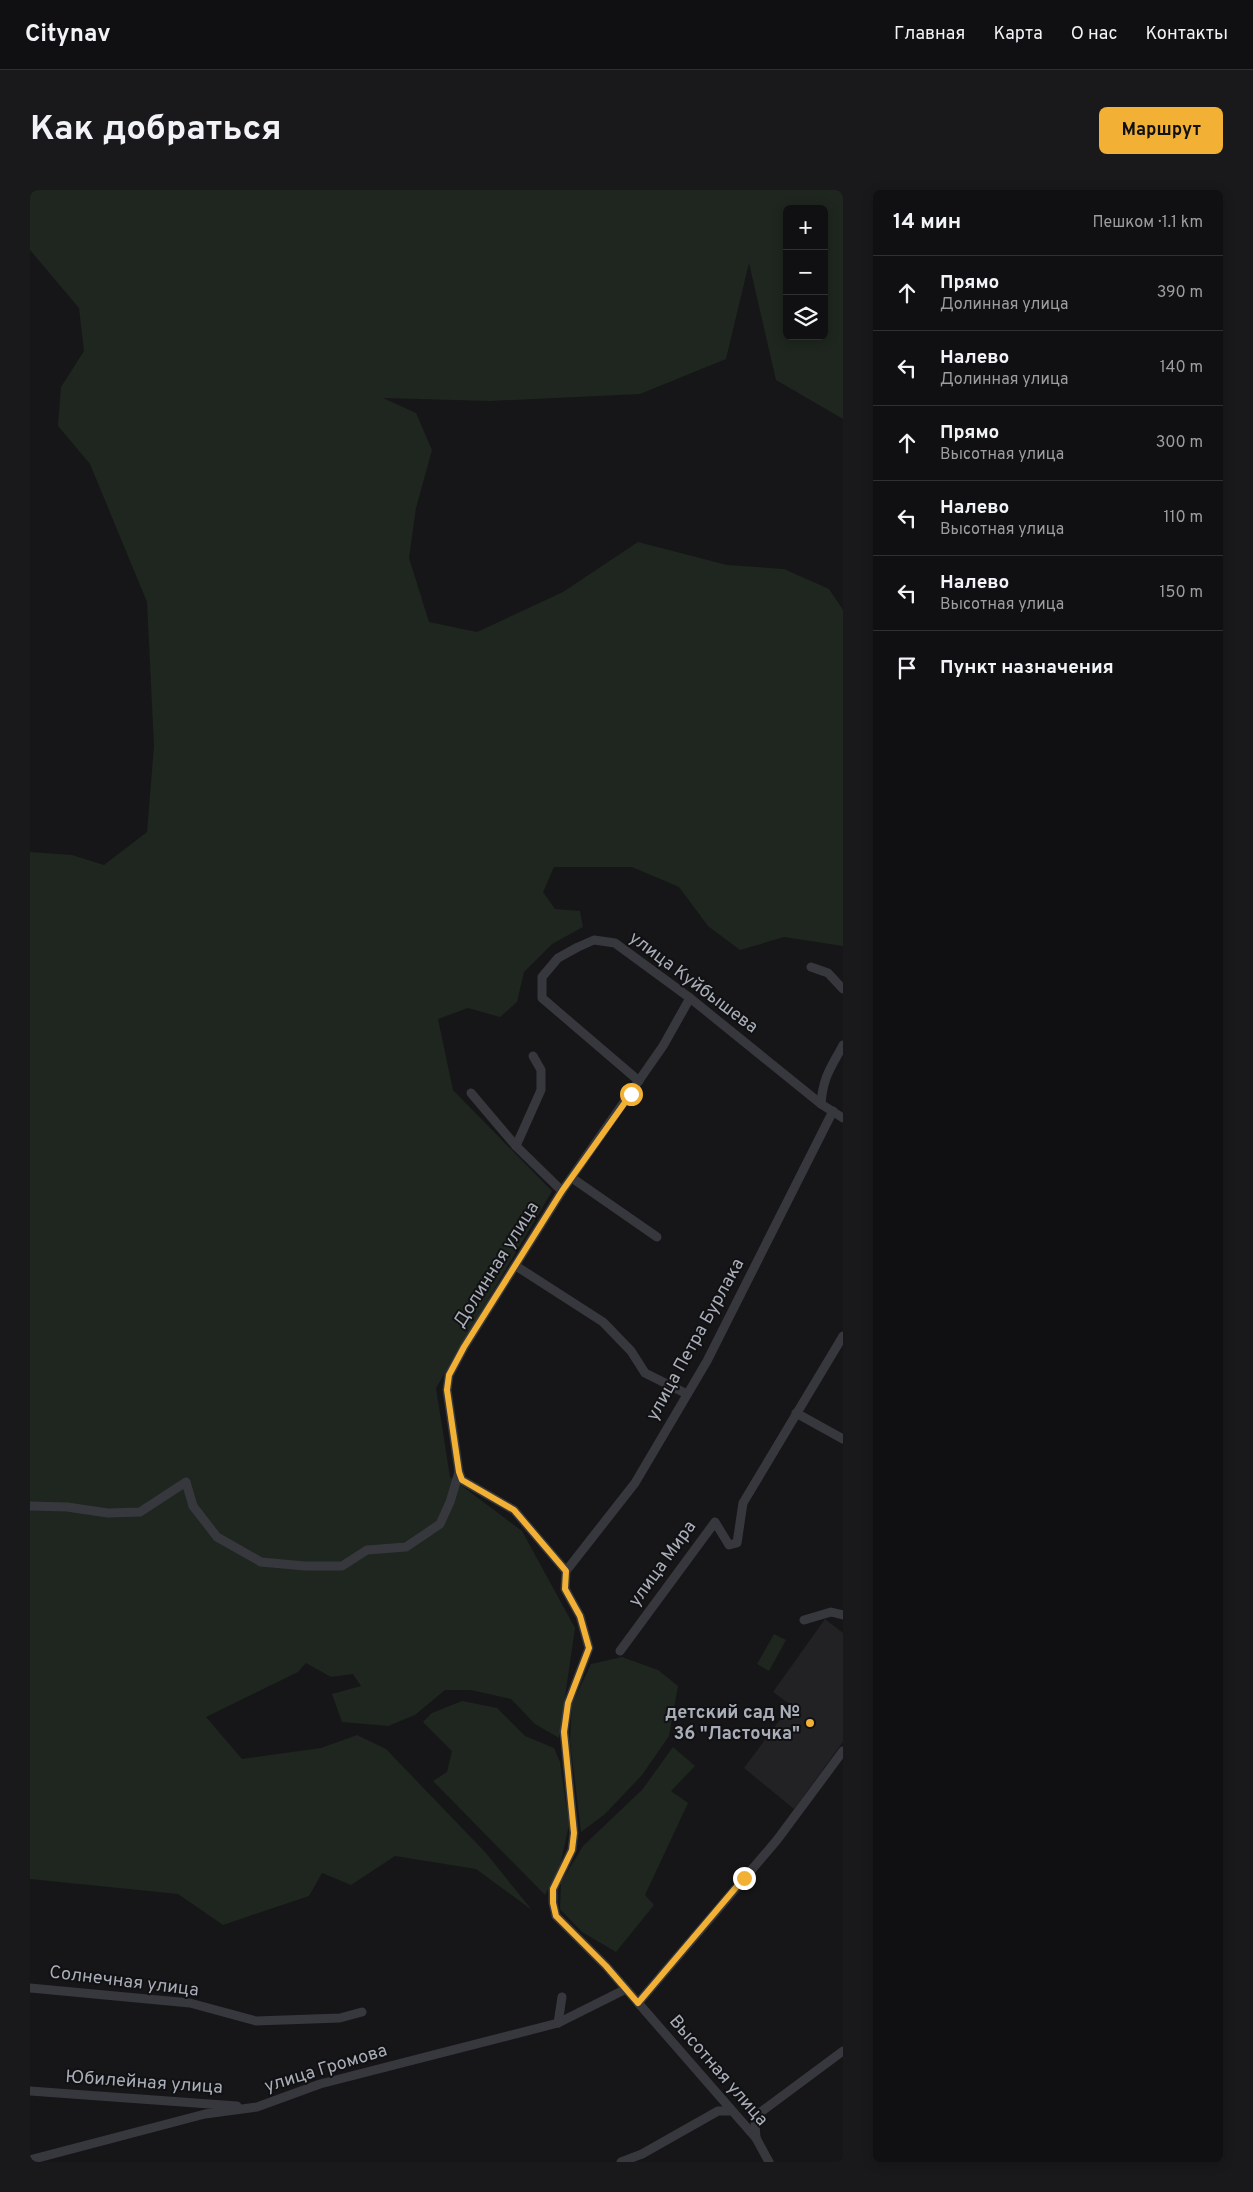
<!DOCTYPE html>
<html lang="ru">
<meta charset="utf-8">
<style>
:root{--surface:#101012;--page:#19191b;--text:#f1f3f6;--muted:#9c9d9f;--line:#303032;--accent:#f2b134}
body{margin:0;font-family:Overpass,sans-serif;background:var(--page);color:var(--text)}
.controls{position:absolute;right:15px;top:15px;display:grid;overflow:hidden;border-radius:8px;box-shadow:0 2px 12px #0003}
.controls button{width:45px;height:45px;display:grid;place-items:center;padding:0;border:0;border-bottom:1px solid var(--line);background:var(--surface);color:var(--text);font:25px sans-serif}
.stop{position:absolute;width:15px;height:15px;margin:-11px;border:4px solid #f2b134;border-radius:50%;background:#fff}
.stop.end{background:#f2b134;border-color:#fff;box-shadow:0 1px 5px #0008}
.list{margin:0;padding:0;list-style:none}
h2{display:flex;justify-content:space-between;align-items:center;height:65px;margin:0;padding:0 20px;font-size:21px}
h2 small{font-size:16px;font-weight:400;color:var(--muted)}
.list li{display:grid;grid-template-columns:32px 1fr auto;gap:15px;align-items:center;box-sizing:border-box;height:75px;padding:0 20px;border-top:1px solid var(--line)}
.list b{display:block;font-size:19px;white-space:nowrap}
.list p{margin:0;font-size:16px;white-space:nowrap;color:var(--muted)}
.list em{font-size:16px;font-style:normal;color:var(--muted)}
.icon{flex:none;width:28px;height:28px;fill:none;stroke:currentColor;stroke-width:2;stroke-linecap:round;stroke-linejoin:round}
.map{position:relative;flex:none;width:813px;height:1972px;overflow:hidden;border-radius:8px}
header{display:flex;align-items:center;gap:30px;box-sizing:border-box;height:70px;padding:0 25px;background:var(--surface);border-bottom:1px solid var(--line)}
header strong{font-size:24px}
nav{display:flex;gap:28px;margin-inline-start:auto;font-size:18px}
.intro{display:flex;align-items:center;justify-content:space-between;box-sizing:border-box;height:120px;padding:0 30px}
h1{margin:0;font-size:35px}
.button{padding:12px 22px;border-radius:8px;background:var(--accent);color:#111;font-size:18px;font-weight:700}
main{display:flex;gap:30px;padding:0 30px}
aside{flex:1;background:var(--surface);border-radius:8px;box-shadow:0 2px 12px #0003}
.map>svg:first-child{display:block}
</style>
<header>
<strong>Citynav</strong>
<nav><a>Главная</a><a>Карта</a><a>О нас</a><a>Контакты</a></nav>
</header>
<div class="intro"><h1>Как добраться</h1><a class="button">Маршрут</a></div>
<main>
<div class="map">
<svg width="813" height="1972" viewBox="0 0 813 1972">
<rect width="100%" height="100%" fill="#161618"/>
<polygon fill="#222225" points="795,1429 813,1443 813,1552 764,1619 714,1578 761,1515 743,1502"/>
<g fill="#1e261f" fill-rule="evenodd">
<path d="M0 0H813V229L746 190 719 73 696 169 610 204 460 211 353 208 386 223 402 260 386 318 379 368 399 432 447 442 533 402 608 352 697 375 754 379 799 399 813 420V756L754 747 710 760 678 736 649 697 602 677H524L513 702 525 719 550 721 553 737 522 754 494 782 487 812 470 827 438 818 408 829 423 900 522 1001 406 1198 420 1287 492 1341 545 1438 529 1548 505 1534 481 1509 441 1500H415L385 1525 358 1536 312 1532 302 1504 331 1496 323 1484 301 1487 276 1473 268 1482 176 1527 212 1569 291 1558 327 1545 356 1559 455 1662 502 1720 446 1679 365 1666 321 1695 292 1683 279 1706 193 1735 148 1704 0 1689V662L42 665 74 675 117 642 124 556 117 412 60 274 28 236 31 197 54 161 49 118 0 60ZM757 19H794V146H757Z"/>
<polygon points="744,1444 756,1450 739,1481 727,1474"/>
<polygon points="592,1467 628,1480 648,1496 639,1546 612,1585 575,1624 551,1642 540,1551 542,1514 561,1474"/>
<polygon points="432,1511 467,1518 495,1546 524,1558 530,1572 539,1635 530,1676 515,1705 403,1591 417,1582 422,1561 393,1532 402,1523"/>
<polygon points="643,1557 665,1576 641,1601 658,1613 615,1705 624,1715 586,1762 552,1742 530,1719 531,1692 553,1656 612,1600"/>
</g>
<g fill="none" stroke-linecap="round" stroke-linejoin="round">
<g stroke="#37383d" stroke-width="9">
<polyline points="781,777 798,783 813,799"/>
<polyline points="660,808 633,856 532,1001 434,1157 419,1185 417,1200 429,1282 432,1290 484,1320 536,1381 535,1399 550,1426 559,1458 538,1513 534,1541 544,1643 542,1660 523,1699 523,1713 526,1726 576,1776 726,1948 739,1972"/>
<polyline points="609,891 512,808 512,787 528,768 548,757 564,750 585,753 660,808 791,914 813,928"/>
<polyline points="441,903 486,956 532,1001"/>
<path d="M791 914C793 886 801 878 813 855"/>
<polyline points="486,956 511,900 511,880 503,866"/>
<polyline points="542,988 627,1047"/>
<polyline points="486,1076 573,1132 601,1161 615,1183 657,1204"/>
<polyline points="766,1223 813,1249"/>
<polyline points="0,1316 37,1317 78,1323 110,1322 156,1292 163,1316 187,1347 231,1372 275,1376 312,1376 337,1360 376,1357 410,1334 420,1312 429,1282"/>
<polyline points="536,1381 605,1293 677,1171 803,921"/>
<polyline points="774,1430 801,1422 813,1425"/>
<polyline points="590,1461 685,1332 699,1355 707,1353 713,1313 813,1146"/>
<polyline points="0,1798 160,1813 226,1831 310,1828 332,1822"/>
<polyline points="608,1813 747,1650 813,1561"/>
<polyline points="528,1833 532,1807"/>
<polyline points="0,1901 207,1916"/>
<polyline points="726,1948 725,1934 728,1924 813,1861"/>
<polyline points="0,1970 175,1924 227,1917 290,1894 528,1833 596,1799"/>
<polyline points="591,1972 612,1964 688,1921 700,1921"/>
</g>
</g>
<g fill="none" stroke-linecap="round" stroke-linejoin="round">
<polyline stroke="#f2b134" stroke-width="6" points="601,904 532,1001 434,1157 419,1185 417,1200 429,1282 432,1290 484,1320 536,1381 535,1399 550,1426 559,1458 538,1513 534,1542 544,1643 542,1660 523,1699 523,1713 526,1726 576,1776 608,1813 714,1688"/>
</g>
<circle fill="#f2b134" stroke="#111113" stroke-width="2" cx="780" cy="1533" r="5"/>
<g text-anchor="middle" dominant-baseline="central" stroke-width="4" stroke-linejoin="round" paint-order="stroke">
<g font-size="18" fill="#a8adb8" stroke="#111113">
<text transform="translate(663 793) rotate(37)">улица Куйбышева</text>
<text transform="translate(467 1075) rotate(-58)">Долинная улица</text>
<text transform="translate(666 1150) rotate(-61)">улица Петра Бурлака</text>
<text transform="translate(633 1374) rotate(-54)">улица Мира</text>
<text transform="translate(94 1792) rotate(7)">Солнечная улица</text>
<text transform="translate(296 1879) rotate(-17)">улица Громова</text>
<text transform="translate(688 1881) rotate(49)">Высотная улица</text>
<text transform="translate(114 1893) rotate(4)">Юбилейная улица</text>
</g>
<g font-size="18" font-weight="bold" fill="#a8adb8" stroke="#111113" text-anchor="end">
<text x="770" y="1523">детский сад №<tspan x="770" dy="21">36 "Ласточка"</tspan></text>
</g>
</g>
</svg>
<div class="controls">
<button>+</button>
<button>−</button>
<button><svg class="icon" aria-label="layers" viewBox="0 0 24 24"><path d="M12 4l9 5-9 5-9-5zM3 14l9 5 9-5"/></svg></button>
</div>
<div class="stop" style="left:601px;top:904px"></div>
<div class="stop end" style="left:714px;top:1688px"></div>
</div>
<aside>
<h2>14 мин<small>Пешком · 1.1 km</small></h2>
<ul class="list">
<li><svg class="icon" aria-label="ahead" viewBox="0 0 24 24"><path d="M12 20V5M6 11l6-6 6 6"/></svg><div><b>Прямо</b><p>Долинная улица</p></div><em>390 m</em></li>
<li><svg class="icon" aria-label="left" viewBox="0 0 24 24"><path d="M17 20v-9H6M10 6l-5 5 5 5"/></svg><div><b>Налево</b><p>Долинная улица</p></div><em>140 m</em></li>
<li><svg class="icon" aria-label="ahead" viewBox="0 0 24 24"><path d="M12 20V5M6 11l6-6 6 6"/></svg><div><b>Прямо</b><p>Высотная улица</p></div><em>300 m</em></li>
<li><svg class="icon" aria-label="left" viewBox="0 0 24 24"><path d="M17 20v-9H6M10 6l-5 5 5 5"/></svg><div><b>Налево</b><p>Высотная улица</p></div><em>110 m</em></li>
<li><svg class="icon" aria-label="left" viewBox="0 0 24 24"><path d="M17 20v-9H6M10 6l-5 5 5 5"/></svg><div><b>Налево</b><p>Высотная улица</p></div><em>150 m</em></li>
<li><svg class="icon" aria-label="arrive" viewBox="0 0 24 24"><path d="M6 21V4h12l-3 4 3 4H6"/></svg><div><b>Пункт назначения</b></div></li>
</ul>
</aside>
</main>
